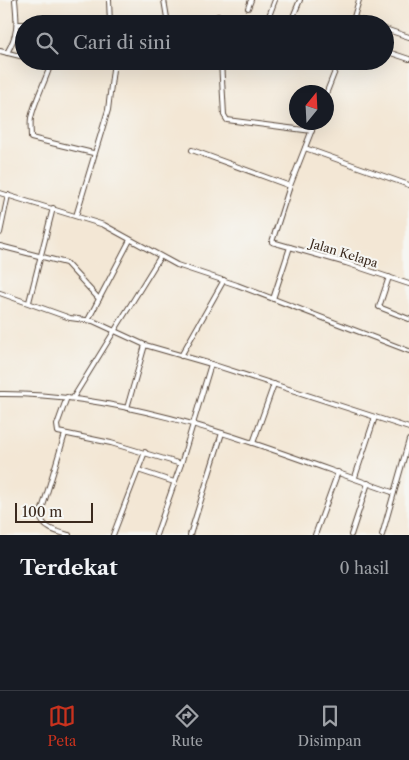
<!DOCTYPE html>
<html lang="id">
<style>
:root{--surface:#171b24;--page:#242831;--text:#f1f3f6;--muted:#9ea1a6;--line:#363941;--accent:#c8321e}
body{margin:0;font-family:"Libre Caslon Text",serif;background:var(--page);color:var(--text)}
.compass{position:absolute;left:289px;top:85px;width:45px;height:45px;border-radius:50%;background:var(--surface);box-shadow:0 5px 20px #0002;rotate:18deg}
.scale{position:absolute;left:15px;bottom:12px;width:78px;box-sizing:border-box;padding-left:5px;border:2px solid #3b2a1e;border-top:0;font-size:14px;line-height:18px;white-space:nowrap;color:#3b2a1e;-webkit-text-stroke:4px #f6f6f2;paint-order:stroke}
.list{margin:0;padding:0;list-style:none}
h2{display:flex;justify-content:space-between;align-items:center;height:65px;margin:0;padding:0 20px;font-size:21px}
h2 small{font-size:16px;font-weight:400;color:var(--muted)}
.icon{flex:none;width:28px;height:28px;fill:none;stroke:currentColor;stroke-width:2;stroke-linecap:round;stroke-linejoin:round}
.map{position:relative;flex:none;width:409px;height:535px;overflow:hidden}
.search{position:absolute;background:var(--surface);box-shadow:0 5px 20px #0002;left:15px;right:15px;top:15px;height:55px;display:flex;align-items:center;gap:12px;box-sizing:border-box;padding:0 18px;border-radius:28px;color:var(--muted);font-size:19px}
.sheet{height:155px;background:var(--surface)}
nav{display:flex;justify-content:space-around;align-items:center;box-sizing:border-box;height:70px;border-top:1px solid var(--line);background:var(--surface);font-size:14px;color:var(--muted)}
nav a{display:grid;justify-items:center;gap:2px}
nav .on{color:var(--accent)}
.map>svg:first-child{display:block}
</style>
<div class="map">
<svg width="409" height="535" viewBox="0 0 409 535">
<rect width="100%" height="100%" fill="#f6f6f2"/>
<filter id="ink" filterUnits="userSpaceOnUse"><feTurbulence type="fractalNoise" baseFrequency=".02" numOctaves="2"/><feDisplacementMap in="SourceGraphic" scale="10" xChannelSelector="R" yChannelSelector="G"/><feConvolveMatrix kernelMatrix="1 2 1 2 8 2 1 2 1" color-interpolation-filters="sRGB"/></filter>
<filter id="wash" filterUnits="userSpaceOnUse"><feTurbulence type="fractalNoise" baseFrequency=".0096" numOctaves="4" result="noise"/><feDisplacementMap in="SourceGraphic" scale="20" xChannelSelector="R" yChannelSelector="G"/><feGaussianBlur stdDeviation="1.12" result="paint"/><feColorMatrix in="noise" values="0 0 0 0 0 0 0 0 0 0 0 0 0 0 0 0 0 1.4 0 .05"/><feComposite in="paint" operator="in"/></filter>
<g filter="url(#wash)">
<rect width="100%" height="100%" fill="#f3e7d5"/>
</g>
<g filter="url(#ink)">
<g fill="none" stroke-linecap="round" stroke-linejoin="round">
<g stroke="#574639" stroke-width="6">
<g id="minor">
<polyline points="109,0 110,24"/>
<polyline points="164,0 168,24"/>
<polyline points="248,8 251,0"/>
<polyline points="218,16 218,24"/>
<polyline points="354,18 372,24"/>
<polyline points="18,24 27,24"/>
<polyline points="266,24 275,0"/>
<polyline points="290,24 300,0"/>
<polyline points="352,24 359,0"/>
<polyline points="385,29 409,37"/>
<polyline points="0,51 24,57"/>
<polyline points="385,51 409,59"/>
<path d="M7 53C19 32 17 23 15 0"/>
<path d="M36 61 46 64 49 69C43 86 35 101 31 118 30 124 31 131 31 138L93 153"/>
<polyline points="221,61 224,115 227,120 312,131"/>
<polyline points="326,94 339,61"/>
<polyline points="315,122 290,186 272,242 346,263 409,284"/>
<polyline points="305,148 409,185"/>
<polyline points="192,150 290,186"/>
<polyline points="0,193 104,225 177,265 237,285 409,351"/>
<polyline points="76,216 108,110 114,61"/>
<polyline points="0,233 8,195"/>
<polyline points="0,246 66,263 99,299"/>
<polyline points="389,277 379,307 409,319"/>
<polyline points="0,293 70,318 93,321 145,345 211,364 409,428"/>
<polyline points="273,299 290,247"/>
<polyline points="29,302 53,208"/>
<polyline points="88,320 130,240"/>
<polyline points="181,356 224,280"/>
<path d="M0 394C136 393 265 448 392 492"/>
<polyline points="67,397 57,425 58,432 111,443 181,464"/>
<polyline points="73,398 160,257"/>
<polyline points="127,408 145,345"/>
<path d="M65 434 40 516C43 529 58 532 69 535"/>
<polyline points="253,443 274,384"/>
<polyline points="138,470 174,482"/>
<polyline points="355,477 375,417"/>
<polyline points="113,535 145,452"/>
<polyline points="156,535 181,464 211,364"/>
<polyline points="190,535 222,433"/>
<polyline points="315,535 338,472"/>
<polyline points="351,535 368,483"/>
<polyline points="382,535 409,440"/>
</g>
</g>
<use href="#minor" stroke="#fff" stroke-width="4"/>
</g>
</g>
<g text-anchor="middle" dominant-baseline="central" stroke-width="4" stroke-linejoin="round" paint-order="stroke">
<g font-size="12" fill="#3b2a1e" stroke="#f6f6f2">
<text transform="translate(344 253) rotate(17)">Jalan Kelapa</text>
</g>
</g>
</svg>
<svg class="compass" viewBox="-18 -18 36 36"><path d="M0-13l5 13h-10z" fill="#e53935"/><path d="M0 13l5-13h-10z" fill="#9ea1a6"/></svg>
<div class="scale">100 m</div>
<div class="search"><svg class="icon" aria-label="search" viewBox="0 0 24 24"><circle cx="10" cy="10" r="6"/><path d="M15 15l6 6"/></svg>Cari di sini</div>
</div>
<section class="sheet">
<h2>Terdekat<small>0 hasil</small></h2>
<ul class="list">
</ul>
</section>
<nav>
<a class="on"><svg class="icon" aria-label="map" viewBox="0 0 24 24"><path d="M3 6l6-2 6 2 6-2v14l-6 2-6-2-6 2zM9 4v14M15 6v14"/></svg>Peta</a>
<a><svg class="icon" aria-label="directions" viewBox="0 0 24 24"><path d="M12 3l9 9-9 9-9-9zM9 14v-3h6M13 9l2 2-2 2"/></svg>Rute</a>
<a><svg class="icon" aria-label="saved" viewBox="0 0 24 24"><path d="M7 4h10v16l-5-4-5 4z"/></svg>Disimpan</a>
</nav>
